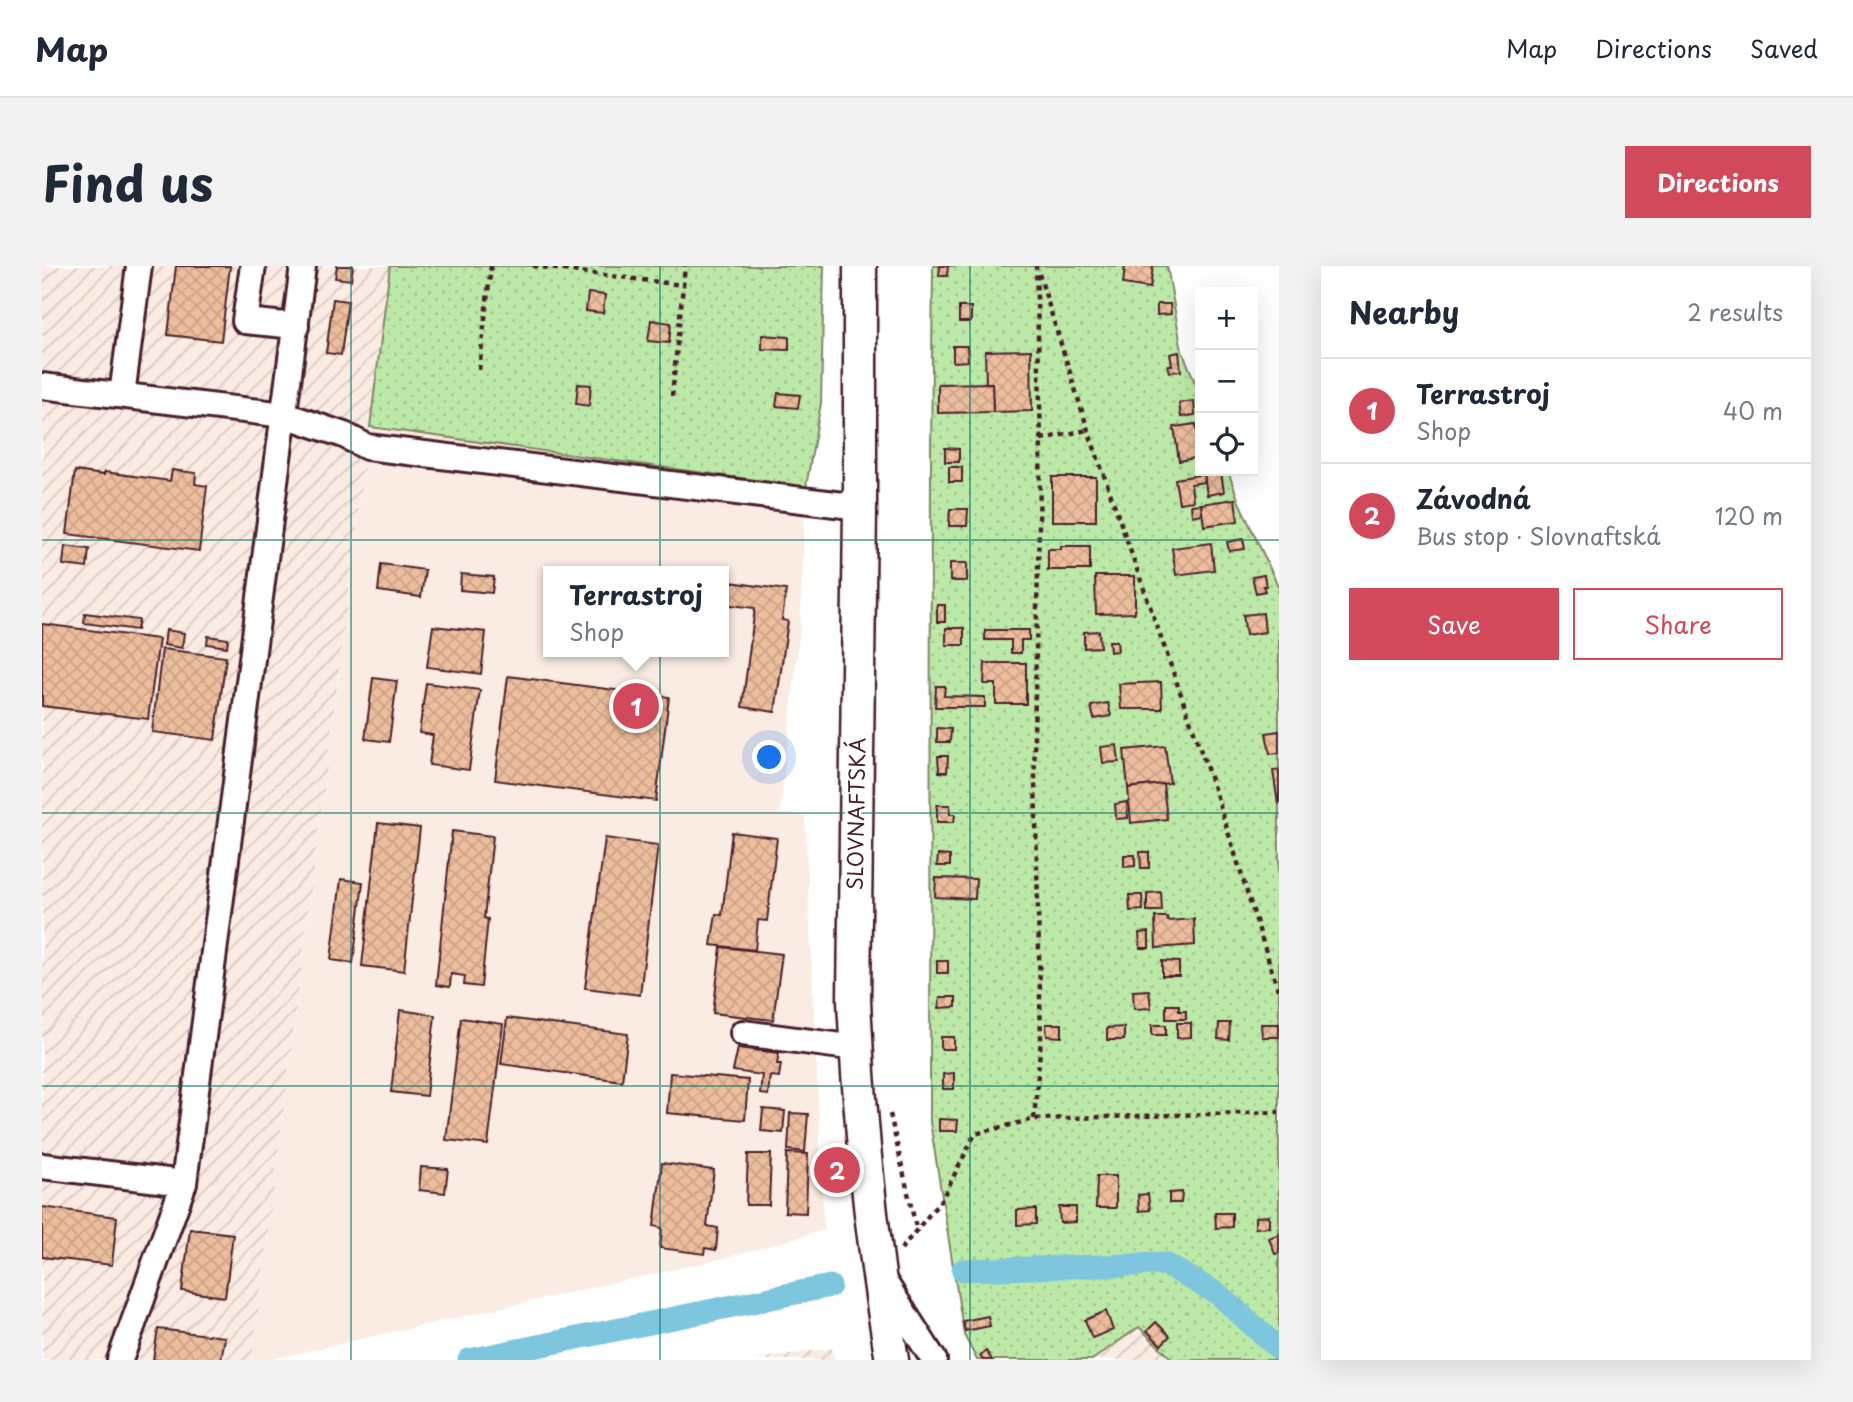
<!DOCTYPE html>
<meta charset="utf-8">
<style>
:root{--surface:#fff;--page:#f2f2f3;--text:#1f2937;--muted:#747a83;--line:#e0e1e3;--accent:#d1495b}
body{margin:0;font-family:"Playpen Sans",sans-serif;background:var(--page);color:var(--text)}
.controls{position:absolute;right:21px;top:21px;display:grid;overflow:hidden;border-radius:0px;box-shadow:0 7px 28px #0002}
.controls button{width:63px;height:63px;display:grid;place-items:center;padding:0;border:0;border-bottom:2px solid var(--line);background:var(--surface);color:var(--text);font:35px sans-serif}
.you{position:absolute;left:728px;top:492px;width:24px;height:24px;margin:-18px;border:5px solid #fff;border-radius:50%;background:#1a73e8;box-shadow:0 0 0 10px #1a73e833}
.badge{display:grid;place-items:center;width:46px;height:46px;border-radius:50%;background:var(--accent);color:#fff;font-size:23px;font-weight:700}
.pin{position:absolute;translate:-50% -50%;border:4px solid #fff;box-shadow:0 2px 7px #0006}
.popup{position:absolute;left:501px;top:300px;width:186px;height:91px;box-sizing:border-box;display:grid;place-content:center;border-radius:0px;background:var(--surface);filter:drop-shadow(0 2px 5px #0005);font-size:23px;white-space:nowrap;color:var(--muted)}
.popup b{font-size:26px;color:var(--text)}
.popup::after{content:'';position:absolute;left:50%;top:100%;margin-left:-14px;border:14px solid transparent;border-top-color:var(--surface)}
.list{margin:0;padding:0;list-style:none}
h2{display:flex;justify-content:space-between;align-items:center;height:91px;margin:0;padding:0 28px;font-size:30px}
h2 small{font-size:23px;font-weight:400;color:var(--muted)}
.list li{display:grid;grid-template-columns:46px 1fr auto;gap:21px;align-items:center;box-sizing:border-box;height:105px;padding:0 28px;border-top:2px solid var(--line)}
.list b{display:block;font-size:26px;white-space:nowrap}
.list p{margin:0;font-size:23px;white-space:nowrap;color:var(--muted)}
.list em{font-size:23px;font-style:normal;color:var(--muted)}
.actions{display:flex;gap:14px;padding:21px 28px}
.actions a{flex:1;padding:16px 0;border:2px solid var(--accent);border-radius:0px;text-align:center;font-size:24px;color:var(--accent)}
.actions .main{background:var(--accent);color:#fff}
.icon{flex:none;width:38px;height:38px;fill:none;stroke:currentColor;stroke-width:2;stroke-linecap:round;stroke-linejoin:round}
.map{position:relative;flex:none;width:1237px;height:1094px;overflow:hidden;border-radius:0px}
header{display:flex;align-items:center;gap:42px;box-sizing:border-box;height:98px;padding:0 35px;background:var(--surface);border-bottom:2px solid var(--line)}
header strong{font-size:33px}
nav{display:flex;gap:38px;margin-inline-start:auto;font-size:24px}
.intro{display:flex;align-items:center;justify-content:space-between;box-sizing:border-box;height:168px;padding:0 42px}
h1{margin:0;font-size:49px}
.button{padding:18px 32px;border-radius:0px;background:var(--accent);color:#fff;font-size:24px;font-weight:700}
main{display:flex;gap:42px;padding:0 42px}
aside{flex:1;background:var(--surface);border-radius:0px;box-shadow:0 7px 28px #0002}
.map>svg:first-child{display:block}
</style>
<header>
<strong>Map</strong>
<nav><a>Map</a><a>Directions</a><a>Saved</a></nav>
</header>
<div class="intro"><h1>Find us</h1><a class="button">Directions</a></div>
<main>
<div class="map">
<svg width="1237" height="1094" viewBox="0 0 1237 1094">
<defs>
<pattern id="industrial-furrows" width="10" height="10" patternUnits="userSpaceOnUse" patternTransform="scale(1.75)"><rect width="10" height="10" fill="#faece2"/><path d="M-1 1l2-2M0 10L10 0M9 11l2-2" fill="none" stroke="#d8cac2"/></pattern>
<pattern id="garden-dots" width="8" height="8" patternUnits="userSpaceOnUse" patternTransform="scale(1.75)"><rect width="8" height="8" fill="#bce9a7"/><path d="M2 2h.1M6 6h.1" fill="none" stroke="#a3c790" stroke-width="1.8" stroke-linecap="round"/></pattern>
<pattern id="building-cross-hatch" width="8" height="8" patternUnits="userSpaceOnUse" patternTransform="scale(1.75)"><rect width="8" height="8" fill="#edbe9d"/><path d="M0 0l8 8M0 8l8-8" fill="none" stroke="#cda387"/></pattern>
</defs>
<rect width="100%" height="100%" fill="#fff"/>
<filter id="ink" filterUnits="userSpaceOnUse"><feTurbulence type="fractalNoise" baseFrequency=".0143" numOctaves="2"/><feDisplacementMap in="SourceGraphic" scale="14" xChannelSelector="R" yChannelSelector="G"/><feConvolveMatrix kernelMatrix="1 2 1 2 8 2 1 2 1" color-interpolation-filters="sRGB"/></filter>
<g filter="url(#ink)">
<path fill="#faece2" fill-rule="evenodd" d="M328 161 764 221 758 361 738 547 763 550 782 964 683 992 225 1094H210ZM506 305H682V386H506Z"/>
<g fill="url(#industrial-furrows)">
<polygon points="0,0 348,0 210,1094 0,1094"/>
<polygon points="1097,1061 1131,1094 1050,1094"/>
<polygon points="790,1082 792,1094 709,1094"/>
</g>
<g fill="url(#garden-dots)" stroke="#838469" stroke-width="2">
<polygon points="348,0 782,0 779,137 764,221 328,161"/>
<polygon points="891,0 1125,0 1140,85 1158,128 1158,205 1186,205 1197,236 1237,322 1237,1094 1131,1094 1097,1061 1050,1094 935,1094 922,1069 888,856 889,185"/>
</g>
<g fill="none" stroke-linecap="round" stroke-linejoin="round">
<g stroke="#7dc6de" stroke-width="23">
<polyline points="921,1004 1123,998 1176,1028 1237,1083"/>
<polyline points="427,1094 788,1020"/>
</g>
</g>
<g fill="url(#building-cross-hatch)" stroke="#4a1f2b" stroke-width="2">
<polygon points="134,0 188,0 179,75 126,69"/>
<polygon points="295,0 311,0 309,14 293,12"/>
<polygon points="898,0 906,0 905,10 897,10"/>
<polygon points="1083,0 1111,0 1108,22 1081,18"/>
<polygon points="546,27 563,29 561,47 544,45"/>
<polygon points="291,33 306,35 299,89 284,87"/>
<polygon points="1115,38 1128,38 1129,48 1115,49"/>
<rect x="917" y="41" width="12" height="15"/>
<polygon points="609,54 629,57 627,77 606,75"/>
<polygon points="720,69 747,71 747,84 720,83"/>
<polygon points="911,80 925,80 926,95 911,96"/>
<polygon points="989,84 990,145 951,146 950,117 944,117 943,85"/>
<polygon points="1137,86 1139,105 1128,106 1126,99 1130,99 1128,88"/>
<polygon points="950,117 951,146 896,147 896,118"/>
<polygon points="536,118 549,119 547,140 534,138"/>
<polygon points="736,127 758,129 756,142 734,140"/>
<polygon points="1152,135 1153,149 1139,151 1137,137"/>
<polygon points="1154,158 1156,172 1158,172 1158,191 1137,195 1132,161"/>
<polygon points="903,182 917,183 917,196 903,196"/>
<rect x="907" y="201" width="13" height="15"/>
<polygon points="130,204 154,207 153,218 165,220 157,285 25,268 33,205 62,209 62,206 128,215"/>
<polygon points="1179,206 1182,226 1165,229 1162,208"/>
<polygon points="1162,208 1163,216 1149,218 1151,235 1137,237 1133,213"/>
<rect x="1010" y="211" width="44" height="44"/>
<polygon points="1193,233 1196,255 1162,260 1159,238"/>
<polygon points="1159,238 1160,248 1150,250 1149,239"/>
<polygon points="908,243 926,243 925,260 907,260"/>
<polygon points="1201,273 1203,283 1187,285 1185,276"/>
<polygon points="1169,277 1172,304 1134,309 1130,282"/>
<polygon points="23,280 47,283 45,302 21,299"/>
<polygon points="1019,280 1048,280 1048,304 1006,304 1006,283 1019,283"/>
<rect x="908" y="297" width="17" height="18"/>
<polygon points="339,298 383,304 379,331 336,325"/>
<polygon points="419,308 452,311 450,327 418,324"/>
<polygon points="1222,309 1224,320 1221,320 1223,325 1214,327 1210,311"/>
<polygon points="1053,310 1093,310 1093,347 1054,348"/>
<polygon points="682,315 744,324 740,354 746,355 733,446 700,441 713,342 682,338"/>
<rect x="895" y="339" width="8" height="17"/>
<polygon points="43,347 97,354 95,364 42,357"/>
<polygon points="1221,347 1223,366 1204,369 1201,349"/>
<polygon points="0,358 117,373 106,453 0,440"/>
<polygon points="391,360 444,366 439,408 385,401"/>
<rect x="904" y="362" width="18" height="17"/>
<polygon points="124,364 142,367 140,382 122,379"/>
<polygon points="943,364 987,364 987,374 979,374 979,387 969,387 969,374 943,374"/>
<polygon points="1057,365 1058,381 1042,382 1042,366"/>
<polygon points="166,370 186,373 185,381 165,378"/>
<polygon points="1067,375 1075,375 1076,385 1068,386"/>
<polygon points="120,383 184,391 173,474 110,466"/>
<polygon points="943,397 984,397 984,438 954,438 954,418 942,418"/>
<polygon points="466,410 627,431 614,535 453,514"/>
<polygon points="331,412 355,415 347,476 323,473"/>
<polygon points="1119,416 1120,443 1079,443 1077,418"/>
<polygon points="384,417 438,424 427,504 387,499 391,469 377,467"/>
<polygon points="894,420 903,420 902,430 943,431 943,441 893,441"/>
<polygon points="1066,437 1069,450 1052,453 1049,440"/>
<polygon points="895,462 909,463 908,476 895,476"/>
<polygon points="1237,465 1237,487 1228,488 1224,467"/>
<polygon points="1075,479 1077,496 1061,497 1059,481"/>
<polygon points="1123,480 1128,517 1086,522 1082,484"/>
<polygon points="896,490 906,490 905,506 897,506"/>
<polygon points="1237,504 1237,538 1236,538 1231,505"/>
<polygon points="1121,518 1125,553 1089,557 1086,522"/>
<polygon points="1085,536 1086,552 1074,553 1073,538"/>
<polygon points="895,539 908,539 908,548 913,548 912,556 895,556"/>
<polygon points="336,557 378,562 362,705 320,700"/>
<polygon points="410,565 451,570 442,652 446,653 439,721 422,719 423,710 409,708 408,721 394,719"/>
<polygon points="690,566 735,572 725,655 716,654 713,684 669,679 674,648 680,649"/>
<polygon points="563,572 616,579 598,729 543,722"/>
<polygon points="1098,586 1107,586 1107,602 1099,602"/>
<polygon points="896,589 908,590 908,600 895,600"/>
<polygon points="1082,589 1093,589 1093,600 1082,601"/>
<polygon points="894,612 934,613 933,633 893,631"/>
<polygon points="299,613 321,616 311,697 289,694"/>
<polygon points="1119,626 1120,645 1105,645 1105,627"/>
<polygon points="1087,629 1100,629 1101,644 1088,645"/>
<polygon points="1113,651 1125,651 1126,655 1152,653 1153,679 1114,682"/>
<polygon points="1107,666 1107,682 1098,682 1097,667"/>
<polygon points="679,681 740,688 731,754 671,747"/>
<rect x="895" y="695" width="11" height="12"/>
<polygon points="1120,695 1137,696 1137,710 1120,710"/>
<polygon points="1107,724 1109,742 1092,743 1091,725"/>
<polygon points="898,731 914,731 914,741 897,742"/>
<polygon points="1124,739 1137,739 1137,745 1144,745 1144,753 1124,753"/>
<polygon points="358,744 393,749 384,830 349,826"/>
<polygon points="419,752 461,758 446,879 404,874"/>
<polygon points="465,752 586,768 580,815 459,798"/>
<polygon points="1135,757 1149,757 1149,771 1135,772"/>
<polygon points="1177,757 1188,757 1187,774 1176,773"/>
<polygon points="1004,758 1020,758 1020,771 1005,770"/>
<polygon points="1219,758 1237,758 1237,771 1220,771"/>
<rect x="1110" y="759" width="14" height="10"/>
<polygon points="1082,761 1082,774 1065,774 1065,762"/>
<rect x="899" y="771" width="13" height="12"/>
<polygon points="696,782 737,787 735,798 739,798 737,811 728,810 726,829 718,828 720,809 691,805"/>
<polygon points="628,807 706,814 703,854 625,847"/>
<polygon points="912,807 912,823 901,823 901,808"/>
<polygon points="721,843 743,845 741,867 719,865"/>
<polygon points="748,847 766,848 763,886 746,884"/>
<polygon points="897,853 916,854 915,865 897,865"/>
<polygon points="745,887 766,888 764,947 743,946"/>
<polygon points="706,888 729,888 727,939 704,939"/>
<polygon points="620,897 672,904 665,960 676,962 674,984 663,982 662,988 618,982 620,962 612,960"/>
<polygon points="379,901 406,903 403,927 377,924"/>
<polygon points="1055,910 1074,910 1074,942 1054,942"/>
<polygon points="1140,926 1139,937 1127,937 1127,927"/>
<polygon points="1106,928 1108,944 1097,945 1096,929"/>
<polygon points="0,941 75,951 70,999 0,991"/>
<polygon points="1017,941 1034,941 1034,956 1018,957"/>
<polygon points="994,943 994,958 975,959 975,944"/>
<polygon points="1173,947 1190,947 1190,961 1174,962"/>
<polygon points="1227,950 1227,961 1213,962 1213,951"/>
<polygon points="148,963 191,968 183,1031 140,1025"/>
<polygon points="1237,968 1237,987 1233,988 1227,972"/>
<polygon points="1064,1045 1071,1064 1050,1072 1043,1054"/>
<polygon points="946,1050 948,1060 923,1065 921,1055"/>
<polygon points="1114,1056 1128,1070 1119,1079 1105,1065"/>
<polygon points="116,1063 183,1071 179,1094 111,1094"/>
<polygon points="944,1085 950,1094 941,1094 938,1090"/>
</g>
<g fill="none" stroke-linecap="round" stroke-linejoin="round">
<g stroke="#4a1f2b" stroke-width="30">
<g id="minor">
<polyline points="211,0 203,55 254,60"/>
<polyline points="0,120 243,149 302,169 325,181 818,241"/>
<polyline points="80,129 97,0"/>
<polyline points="701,767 814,782"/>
<polyline points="0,900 142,917"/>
<polyline points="838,1009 892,1094"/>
<polyline points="78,1094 142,917 261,0"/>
</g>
</g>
<g stroke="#4a1f2b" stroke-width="37">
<path id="major" d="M818 0V241L812 734C817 854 830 976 850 1094"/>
</g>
<g stroke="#4a1f2b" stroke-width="4.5" stroke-dasharray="5 5" stroke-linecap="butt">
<polyline points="491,0 640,19"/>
<polyline points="997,8 1046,164 1175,531 1237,727"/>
<polyline points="437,104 449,0"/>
<polyline points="630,130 643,0"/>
<polyline points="999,173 1046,164"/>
<polyline points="848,848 875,966"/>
<polyline points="992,853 999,773 992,470 999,173 994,0"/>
<polyline points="859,983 900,933 933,868 992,853 1237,846"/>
</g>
<use href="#minor" stroke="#fff" stroke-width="24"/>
<use href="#major" stroke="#fff" stroke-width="32"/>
</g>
</g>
<path fill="none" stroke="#0f766e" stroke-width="2" stroke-opacity="0.55" d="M309 0V1094M618 0V1094M928 0V1094M0 274H1237M0 547H1237M0 820H1237"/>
<g text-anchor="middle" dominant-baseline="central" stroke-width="5" stroke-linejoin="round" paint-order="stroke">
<g font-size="21" fill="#4a1f2b" stroke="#fff">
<text transform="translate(813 548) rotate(-89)">SLOVNAFTSKÁ</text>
</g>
</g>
</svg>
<div class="controls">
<button>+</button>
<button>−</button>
<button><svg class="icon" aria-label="locate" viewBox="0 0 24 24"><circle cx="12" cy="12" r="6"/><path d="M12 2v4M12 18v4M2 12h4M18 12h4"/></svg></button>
</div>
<div class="you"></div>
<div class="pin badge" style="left:594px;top:440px">1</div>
<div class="popup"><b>Terrastroj</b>Shop</div>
<div class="pin badge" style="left:795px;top:904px">2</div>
</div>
<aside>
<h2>Nearby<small>2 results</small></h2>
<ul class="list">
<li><span class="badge">1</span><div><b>Terrastroj</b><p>Shop</p></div><em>40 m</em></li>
<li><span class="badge">2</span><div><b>Závodná</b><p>Bus stop · Slovnaftská</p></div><em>120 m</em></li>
</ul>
<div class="actions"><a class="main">Save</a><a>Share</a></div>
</aside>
</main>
